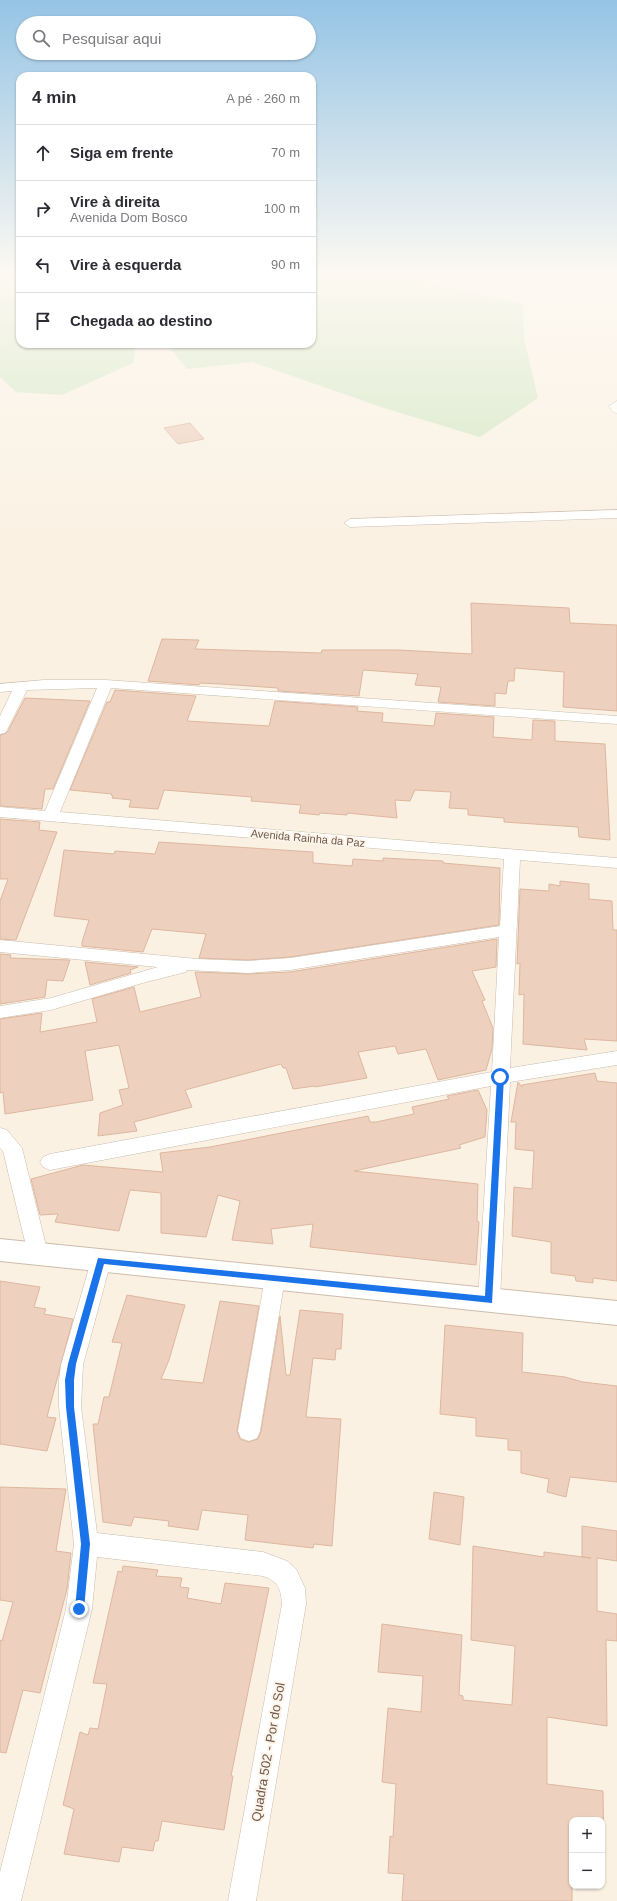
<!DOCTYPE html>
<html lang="pt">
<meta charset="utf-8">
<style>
:root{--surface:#fff;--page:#f7f7f7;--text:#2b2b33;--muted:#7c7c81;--line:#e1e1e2}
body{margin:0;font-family:Arial,sans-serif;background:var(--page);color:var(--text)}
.controls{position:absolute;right:12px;bottom:12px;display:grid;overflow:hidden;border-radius:8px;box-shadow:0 1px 3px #0004}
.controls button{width:36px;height:36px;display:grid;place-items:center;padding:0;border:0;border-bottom:1px solid var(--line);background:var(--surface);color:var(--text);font:20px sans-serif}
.stop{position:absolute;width:12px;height:12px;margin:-9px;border:3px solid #1a73e8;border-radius:50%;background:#fff}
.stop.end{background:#1a73e8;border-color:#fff;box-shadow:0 1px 4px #0008}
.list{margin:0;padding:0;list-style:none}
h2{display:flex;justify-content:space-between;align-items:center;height:52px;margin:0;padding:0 16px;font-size:17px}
h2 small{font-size:13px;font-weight:400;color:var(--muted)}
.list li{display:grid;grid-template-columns:26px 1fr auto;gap:12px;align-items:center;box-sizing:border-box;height:56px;padding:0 16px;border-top:1px solid var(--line)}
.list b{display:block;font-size:15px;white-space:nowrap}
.list p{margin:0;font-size:13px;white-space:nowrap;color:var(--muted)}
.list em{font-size:13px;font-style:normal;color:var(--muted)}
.icon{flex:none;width:22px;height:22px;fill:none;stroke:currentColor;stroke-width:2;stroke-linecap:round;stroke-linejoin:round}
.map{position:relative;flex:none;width:617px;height:1901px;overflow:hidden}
.search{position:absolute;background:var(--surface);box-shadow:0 1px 3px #0004;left:16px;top:16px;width:300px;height:44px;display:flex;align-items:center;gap:10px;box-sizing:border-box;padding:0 14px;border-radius:22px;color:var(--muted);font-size:15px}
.panel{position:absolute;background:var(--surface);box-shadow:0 1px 3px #0004;left:16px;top:72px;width:300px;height:276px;border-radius:12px}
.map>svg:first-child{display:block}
</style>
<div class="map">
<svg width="617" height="1901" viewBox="0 0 617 1901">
<rect width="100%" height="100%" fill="#faf1e3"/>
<g fill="#d1e6c3">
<polygon points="0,272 20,272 20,344 136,344 133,363 62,395 16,392 0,377"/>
<polygon points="312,272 398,272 399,275 523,304 524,338 538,398 480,437 384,408 252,362 187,369 167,344 312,344"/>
</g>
<g fill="#edd0bd" stroke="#deb79f">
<polygon points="190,423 204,439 178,444 164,428"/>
<polygon points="471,603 569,608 570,623 617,625 617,711 563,707 564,672 515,668 514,681 508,681 506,694 495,693 495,706 438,702 441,687 415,685 418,674 363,670 359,696 278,691 278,688 220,684 200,683 199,685 148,681 162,639 199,640 195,649 321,653 322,650 399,650 472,654"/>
<polygon points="115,690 196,696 187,721 269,726 275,701 358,707 357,711 383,713 382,722 434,726 436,713 494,717 493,737 532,740 533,720 555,721 555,741 605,744 610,840 579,837 578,827 504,822 504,818 468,815 468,809 449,808 451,792 415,790 410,801 395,800 397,818 347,813 347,815 320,813 319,815 299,813 301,805 251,801 252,797 164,790 158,809 129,807 131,800 112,798 113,796 111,795 112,794 70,790 107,702 110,702"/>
<polygon points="25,698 90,701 53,789 45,789 42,809 0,806 0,735 5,734 8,731"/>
<polygon points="0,819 40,822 39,830 57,832 16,940 0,939 0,901 8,879 0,879"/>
<polygon points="159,842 313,852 313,863 352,866 353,859 383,861 383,858 443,861 443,863 500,868 499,925 290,957 248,960 199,958 206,934 152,929 143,952 82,946 82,942 89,920 54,916 64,850 114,854 115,851 155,854"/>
<polygon points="560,881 589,884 589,899 612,901 613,930 617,930 617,1041 584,1039 587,1050 523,1044 524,994 519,995 520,963 517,964 520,889 549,891 549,884 560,886"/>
<polygon points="497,939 496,967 472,971 485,1000 482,1001 493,1028 492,1049 486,1070 438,1080 426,1049 398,1054 395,1046 358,1052 367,1078 315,1087 315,1086 293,1089 286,1068 283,1068 281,1064 185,1090 192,1107 134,1122 137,1131 98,1136 100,1113 123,1105 119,1090 129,1088 119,1045 85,1051 93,1100 5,1114 3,1092 0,1093 0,1019 42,1013 40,1032 97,1022 92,999 134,987 140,1012 201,997 195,972 248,974 290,972"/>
<polygon points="0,954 11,955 10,958 70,960 63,981 47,980 45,997 0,1004"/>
<polygon points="85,962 138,967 130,970 131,973 90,985"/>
<polygon points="595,1073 597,1081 617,1083 617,1281 593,1278 593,1283 576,1281 575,1276 551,1273 551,1242 512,1236 514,1187 532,1189 534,1151 515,1149 516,1122 511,1122 518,1082 522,1087 522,1085"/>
<polygon points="478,1090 487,1110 485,1137 459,1145 461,1148 354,1171 478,1184 477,1221 479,1222 476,1265 310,1247 313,1224 271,1229 273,1244 232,1240 240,1201 218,1195 206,1237 161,1233 161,1193 130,1190 119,1231 55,1222 58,1214 40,1215 31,1179 83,1165 163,1172 160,1153 210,1147 368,1116 370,1122 376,1122 414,1114 412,1107 449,1099 447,1096"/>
<polygon points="0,1281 40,1287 34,1307 46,1309 44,1314 73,1319 47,1417 56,1418 47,1451 0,1444"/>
<polygon points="127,1295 185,1305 169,1360 161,1379 203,1383 220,1301 259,1306 237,1431 240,1439 248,1442 258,1439 261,1431 280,1316 286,1375 290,1375 300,1310 343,1314 341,1349 336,1349 335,1360 313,1358 306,1417 341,1419 332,1546 314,1544 313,1548 245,1540 248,1515 202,1510 198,1530 168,1526 169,1521 134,1517 131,1526 103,1522 93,1424 98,1424 104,1397 109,1397 122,1343 112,1342"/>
<polygon points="445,1325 523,1333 522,1372 565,1377 583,1382 617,1386 617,1482 570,1477 566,1497 547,1492 549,1479 521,1473 521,1451 508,1450 508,1439 476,1436 476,1418 440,1414"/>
<polygon points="0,1487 66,1489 56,1551 71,1553 67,1589 40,1693 23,1690 6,1753 0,1752 0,1640 2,1641 13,1602 0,1600"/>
<polygon points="434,1492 464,1497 460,1545 429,1539"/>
<polygon points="582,1526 617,1531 617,1561 597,1558 597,1611 617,1614 617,1641 606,1640 607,1726 547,1717 547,1784 603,1791 604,1854 602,1853 602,1820 572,1820 572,1901 402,1901 404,1874 388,1873 390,1836 393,1837 396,1784 382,1782 388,1708 421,1712 423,1676 378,1672 382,1624 462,1635 459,1695 463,1696 463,1700 512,1705 515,1646 471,1640 473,1546 544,1557 544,1552 591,1558 582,1557"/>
<polygon points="123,1566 158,1570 156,1576 182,1578 180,1587 189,1588 187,1598 221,1604 225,1583 269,1588 231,1776 233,1776 224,1830 162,1821 158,1841 155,1841 153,1851 122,1847 119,1862 64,1854 74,1809 63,1805 80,1732 88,1735 90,1728 98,1729 107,1684 93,1683 118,1571 122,1572"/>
</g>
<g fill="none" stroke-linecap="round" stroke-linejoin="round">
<g stroke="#ccbbae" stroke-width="1">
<g id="street">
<polygon points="617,401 617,413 613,412 609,406"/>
<polygon points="617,510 617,518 350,527 344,523 350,519"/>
<polygon points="44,680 106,680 617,716 617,724 111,688 60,812 617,858 617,868 520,860 510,1068 617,1051 617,1065 510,1082 500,1300 497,1306 489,1309 481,1306 478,1300 491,1086 50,1170 43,1167 40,1162 43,1157 50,1154 492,1072 499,937 290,970 248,973 187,970 186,972 146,982 51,1010 0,1018 0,1006 51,998 158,967 0,952 0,940 197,959 248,961 290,958 500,926 504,859 0,817 0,807 45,811 97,688 27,690 7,730 5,733 0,734 0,716 12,691 0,692 0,684"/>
<polygon points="0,1128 7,1130 22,1148 48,1254 45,1260 38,1263 31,1260 28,1254 3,1151 0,1148"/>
<path d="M101 1252 108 1255 111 1261 83 1365 81 1407 97 1533 263 1552 287 1561 296 1569 305 1588 306 1604 256 1901H228L282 1604C281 1589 278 1581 263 1576L97 1557 92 1609 21 1901H0V1872L66 1609 74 1544 59 1407V1380L61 1365 91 1261 94 1255Z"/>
<polygon points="275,1269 282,1272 285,1278 260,1431 257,1438 249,1441 241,1438 238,1431 265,1278 268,1272"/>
</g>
</g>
<g stroke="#cfbbab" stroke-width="2">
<polygon id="secondary" points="0,1239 617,1301 617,1325 0,1261"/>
</g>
<use href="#street" fill="#fff" fill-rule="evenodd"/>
<use href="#secondary" fill="#fff" fill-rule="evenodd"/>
</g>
<linearGradient id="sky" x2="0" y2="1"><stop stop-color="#95c4e5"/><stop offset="0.51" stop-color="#fdf9f2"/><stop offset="1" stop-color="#fdf9f2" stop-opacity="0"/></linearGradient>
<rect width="617" height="538" fill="url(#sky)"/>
<polygon fill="#1a73e8" points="500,1075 504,1077 492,1303 104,1264 76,1364 74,1380 74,1407 90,1544 84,1609 83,1612 79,1614 76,1612 75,1609 81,1544 66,1407 65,1380 68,1364 98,1258 485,1296 497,1077"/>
<g text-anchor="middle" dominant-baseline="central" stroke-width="4" stroke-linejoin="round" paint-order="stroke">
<g font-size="11" fill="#6f584c" stroke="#fdf5e9">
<text transform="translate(308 838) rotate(5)">Avenida Rainha da Paz</text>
</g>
<g font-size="13" fill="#6f584c" stroke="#fdf5e9">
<text transform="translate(268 1752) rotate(-80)">Quadra 502 - Por do Sol</text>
</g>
</g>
</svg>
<div class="controls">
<button>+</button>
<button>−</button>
</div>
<div class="stop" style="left:500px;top:1077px"></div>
<div class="stop end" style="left:79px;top:1609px"></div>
<div class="search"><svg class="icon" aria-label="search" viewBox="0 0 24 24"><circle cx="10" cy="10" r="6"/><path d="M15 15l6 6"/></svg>Pesquisar aqui</div>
<section class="panel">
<h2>4 min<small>A pé · 260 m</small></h2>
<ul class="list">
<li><svg class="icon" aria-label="ahead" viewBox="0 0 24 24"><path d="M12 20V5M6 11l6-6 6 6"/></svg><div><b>Siga em frente</b></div><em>70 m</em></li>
<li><svg class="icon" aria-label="right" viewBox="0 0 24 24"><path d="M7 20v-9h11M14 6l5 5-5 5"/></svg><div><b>Vire à direita</b><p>Avenida Dom Bosco</p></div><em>100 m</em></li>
<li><svg class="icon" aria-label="left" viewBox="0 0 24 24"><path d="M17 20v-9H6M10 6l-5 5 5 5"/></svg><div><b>Vire à esquerda</b></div><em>90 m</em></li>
<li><svg class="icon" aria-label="arrive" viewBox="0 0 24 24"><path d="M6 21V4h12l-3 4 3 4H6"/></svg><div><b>Chegada ao destino</b></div></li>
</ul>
</section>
</div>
